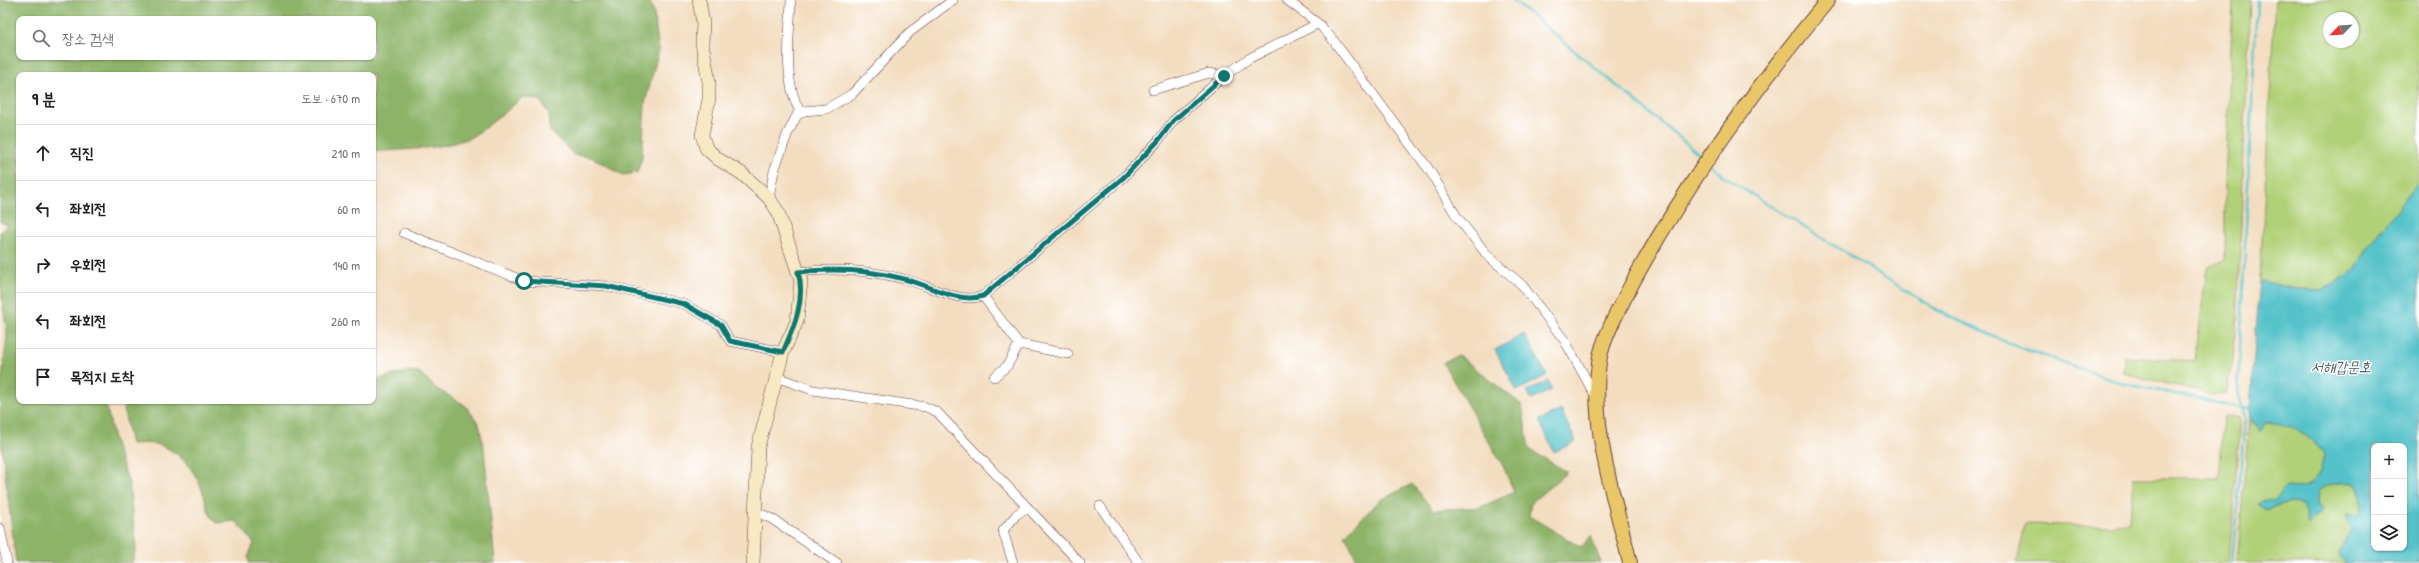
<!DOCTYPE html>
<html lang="ko">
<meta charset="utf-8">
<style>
:root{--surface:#fff;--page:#f6f6f6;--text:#202124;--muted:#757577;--line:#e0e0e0}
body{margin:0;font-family:"Patrick Hand","Poor Story",sans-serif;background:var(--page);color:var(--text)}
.controls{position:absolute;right:12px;bottom:12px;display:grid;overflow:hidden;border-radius:8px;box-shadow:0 1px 3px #0004}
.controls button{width:36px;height:36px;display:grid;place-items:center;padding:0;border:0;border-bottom:1px solid var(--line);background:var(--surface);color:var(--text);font:20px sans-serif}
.compass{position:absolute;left:2323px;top:12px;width:36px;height:36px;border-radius:50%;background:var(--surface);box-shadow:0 1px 3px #0004;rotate:245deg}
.stop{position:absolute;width:12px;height:12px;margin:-9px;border:3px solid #0f766e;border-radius:50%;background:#fff}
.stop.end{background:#0f766e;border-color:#fff;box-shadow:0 1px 4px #0008}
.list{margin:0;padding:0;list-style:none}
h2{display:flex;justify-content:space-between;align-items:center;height:52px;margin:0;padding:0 16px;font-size:17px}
h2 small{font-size:13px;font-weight:400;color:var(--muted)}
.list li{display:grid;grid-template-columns:26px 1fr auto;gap:12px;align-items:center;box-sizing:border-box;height:56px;padding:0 16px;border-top:1px solid var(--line)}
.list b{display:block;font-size:15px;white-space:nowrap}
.list em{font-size:13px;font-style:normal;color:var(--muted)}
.icon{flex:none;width:22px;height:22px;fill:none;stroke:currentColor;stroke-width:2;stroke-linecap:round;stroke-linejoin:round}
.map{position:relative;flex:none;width:2419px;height:563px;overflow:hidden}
.search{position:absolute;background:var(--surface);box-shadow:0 1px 3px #0004;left:16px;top:16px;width:360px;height:44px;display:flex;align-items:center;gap:10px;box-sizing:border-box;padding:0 14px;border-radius:8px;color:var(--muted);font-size:15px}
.panel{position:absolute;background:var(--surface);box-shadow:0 1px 3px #0004;left:16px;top:72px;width:360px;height:332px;border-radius:8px}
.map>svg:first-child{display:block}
</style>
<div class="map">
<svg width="2419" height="563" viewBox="0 0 2419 563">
<rect width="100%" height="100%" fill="#fff"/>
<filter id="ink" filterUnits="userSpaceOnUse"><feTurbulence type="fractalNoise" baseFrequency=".025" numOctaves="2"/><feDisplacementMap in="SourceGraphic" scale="8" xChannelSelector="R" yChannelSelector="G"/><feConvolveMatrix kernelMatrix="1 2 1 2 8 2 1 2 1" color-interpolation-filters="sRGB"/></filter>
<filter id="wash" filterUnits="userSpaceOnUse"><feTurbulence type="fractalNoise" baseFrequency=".012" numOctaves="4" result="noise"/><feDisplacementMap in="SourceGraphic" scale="16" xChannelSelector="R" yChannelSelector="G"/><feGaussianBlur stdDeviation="0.9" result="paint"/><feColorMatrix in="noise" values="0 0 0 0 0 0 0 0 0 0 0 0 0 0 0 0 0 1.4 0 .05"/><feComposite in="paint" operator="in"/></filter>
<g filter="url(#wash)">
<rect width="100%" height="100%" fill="#f3ddc0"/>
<g fill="#b1d178" stroke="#7e7852" fill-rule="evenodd">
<polygon points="2233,0 2250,0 2237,325 2227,393 2213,395 2123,373 2124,357 2195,361 2207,268 2225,260 2225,182"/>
<path d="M2275 0H2419V182L2366 249 2355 270 2324 290 2297 289 2260 281ZM2329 18H2353V42H2329Z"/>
<polygon points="2224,416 2240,419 2229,563 2017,563 2025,524 2109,526 2130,523 2133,478 2219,478"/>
<path d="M2249 420 2257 426C2284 415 2308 434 2324 454 2320 480 2313 490 2286 487L2275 502 2264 500 2257 504 2267 511 2290 502 2300 504 2305 512 2307 524 2324 509 2317 504 2318 491C2330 482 2342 482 2357 483 2370 508 2350 531 2339 553L2346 563H2237Z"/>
</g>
<g fill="#8cb368" stroke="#6b694a" fill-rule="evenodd">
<path d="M0 0H649L654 14 659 50 645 103 642 158 637 173 623 175 591 157 574 155 550 131 549 114 540 100 523 97C513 106 478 135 467 139 437 150 404 149 373 152V75H19V401H105L116 447 129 483 136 549 132 563H16L0 432V394L7 335 0 280V232L8 225 0 222ZM19 19H373V57H19Z"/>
<polygon points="1458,355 1522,405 1529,449 1567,472 1531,503 1529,516 1581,547 1591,536 1601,563 1359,563 1345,535 1379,501 1412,484 1433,510 1481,507 1514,492 1503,466 1443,363"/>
<path d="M408 371 419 372 437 389 465 405 479 424 484 448 495 563H249L248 557 254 543 236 521 216 523C205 511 208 504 202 490 195 470 179 451 159 445 151 442 139 444 131 444L122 401H373V378L376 380Z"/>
</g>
<g fill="#54c2c9" stroke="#4f707a" fill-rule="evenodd">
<path d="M2419 182V563H2346L2339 554 2351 530 2346 514 2360 515 2362 493 2357 483C2342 482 2330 482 2318 491L2317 504 2324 509 2307 525 2305 512 2300 504 2290 502 2267 511 2257 504 2264 500 2275 501 2286 487C2313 490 2320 480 2324 454 2308 433 2293 424 2266 422L2260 432 2257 426 2249 420 2260 281 2297 289 2324 290 2355 270 2366 249ZM2374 446H2404V548H2374Z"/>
<polygon points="1524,334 1547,375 1517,391 1495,350"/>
<polygon points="1548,381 1552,390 1531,400 1527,391"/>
<polygon points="1561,410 1576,442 1554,452 1539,420"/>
</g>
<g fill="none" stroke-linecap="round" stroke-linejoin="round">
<g stroke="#54c2c9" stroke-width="2.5">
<polyline points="1513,0 1704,158"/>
<polyline points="1710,164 1724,177 1940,312 2010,344 2126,384 2253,410"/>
<polyline points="2232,563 2245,419 2238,391 2257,0"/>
</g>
</g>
</g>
<g filter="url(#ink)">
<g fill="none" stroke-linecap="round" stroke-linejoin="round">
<g stroke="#633c41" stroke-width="10">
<g id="street">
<path d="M791 0C790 37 782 78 800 112"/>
<polyline points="1287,0 1320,25 1333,40 1430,171 1457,217 1488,256 1522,285 1565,341 1596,397"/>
<polyline points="1153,90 1209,73 1224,76"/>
<polyline points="769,198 774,171 787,135 797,115 804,111 826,109 852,94 910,32 953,0"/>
<polyline points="404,233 524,281 606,286 684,304 721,325 730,341 783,352"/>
<path d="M798 272C832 268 870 270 904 279 929 285 958 304 983 296L1124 177 1158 141 1173 121 1224 76 1248 59 1317 24"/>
<polyline points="983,296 1019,344 1068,354"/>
<polyline points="776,377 813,390 926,407 937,412 1027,507 1016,515 1003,531 1013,563"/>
<polyline points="994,377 1007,366 1019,344"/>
<polyline points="1100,506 1139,563"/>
<polyline points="1027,507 1080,563"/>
<polyline points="757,512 772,519 837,563"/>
<polyline points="0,528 7,563"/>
</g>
</g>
<g stroke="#633c41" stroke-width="14">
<polyline id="secondary" points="699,0 703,23 702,43 709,82 709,99 702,135 706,148 718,159 741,173 769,198 778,212 801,281 797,321 783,352 758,447 753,563"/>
</g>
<g stroke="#633c41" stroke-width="16">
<path id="primary" d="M1630 563C1615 499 1590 429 1599 362 1602 338 1624 299 1635 278 1690 178 1756 87 1828 0"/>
</g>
<use href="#street" stroke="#fff" stroke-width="9"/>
<use href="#secondary" stroke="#f6e9c3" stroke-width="13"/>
<use href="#primary" stroke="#e9c769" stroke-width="14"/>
</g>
</g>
<g fill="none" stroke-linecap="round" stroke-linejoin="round" filter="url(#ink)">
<path stroke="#0f766e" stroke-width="5" d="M524 281 606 286 684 304 721 325 730 341 783 352C794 327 806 299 798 272 832 268 870 270 904 279 929 285 958 304 983 296L1124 177 1158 141 1173 121 1224 76"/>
</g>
<g text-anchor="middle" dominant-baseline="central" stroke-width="3" stroke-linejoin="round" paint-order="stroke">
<g font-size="15" font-style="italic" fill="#4e606a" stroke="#fff">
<text x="2341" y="366">서해갑문호</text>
</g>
</g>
</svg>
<div class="controls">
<button>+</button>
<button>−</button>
<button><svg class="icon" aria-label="layers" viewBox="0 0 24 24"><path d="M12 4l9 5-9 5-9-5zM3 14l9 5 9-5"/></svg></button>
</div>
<svg class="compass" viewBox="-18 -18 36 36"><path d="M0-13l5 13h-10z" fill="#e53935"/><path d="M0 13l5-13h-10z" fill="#757577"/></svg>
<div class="stop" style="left:524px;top:281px"></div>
<div class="stop end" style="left:1224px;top:76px"></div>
<div class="search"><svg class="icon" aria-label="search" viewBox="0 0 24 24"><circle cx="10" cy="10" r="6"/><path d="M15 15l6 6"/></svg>장소 검색</div>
<section class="panel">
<h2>9 분<small>도보 · 670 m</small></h2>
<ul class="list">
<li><svg class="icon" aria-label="ahead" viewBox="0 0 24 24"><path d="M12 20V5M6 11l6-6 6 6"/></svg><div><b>직진</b></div><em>210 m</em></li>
<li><svg class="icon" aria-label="left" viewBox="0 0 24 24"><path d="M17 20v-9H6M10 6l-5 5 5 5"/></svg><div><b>좌회전</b></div><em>60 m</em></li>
<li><svg class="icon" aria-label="right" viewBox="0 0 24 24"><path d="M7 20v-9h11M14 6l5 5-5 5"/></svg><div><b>우회전</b></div><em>140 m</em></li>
<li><svg class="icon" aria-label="left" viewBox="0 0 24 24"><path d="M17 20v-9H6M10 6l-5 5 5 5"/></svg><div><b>좌회전</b></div><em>260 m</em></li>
<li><svg class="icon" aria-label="arrive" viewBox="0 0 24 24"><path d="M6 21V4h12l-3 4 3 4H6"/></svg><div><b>목적지 도착</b></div></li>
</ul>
</section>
</div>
